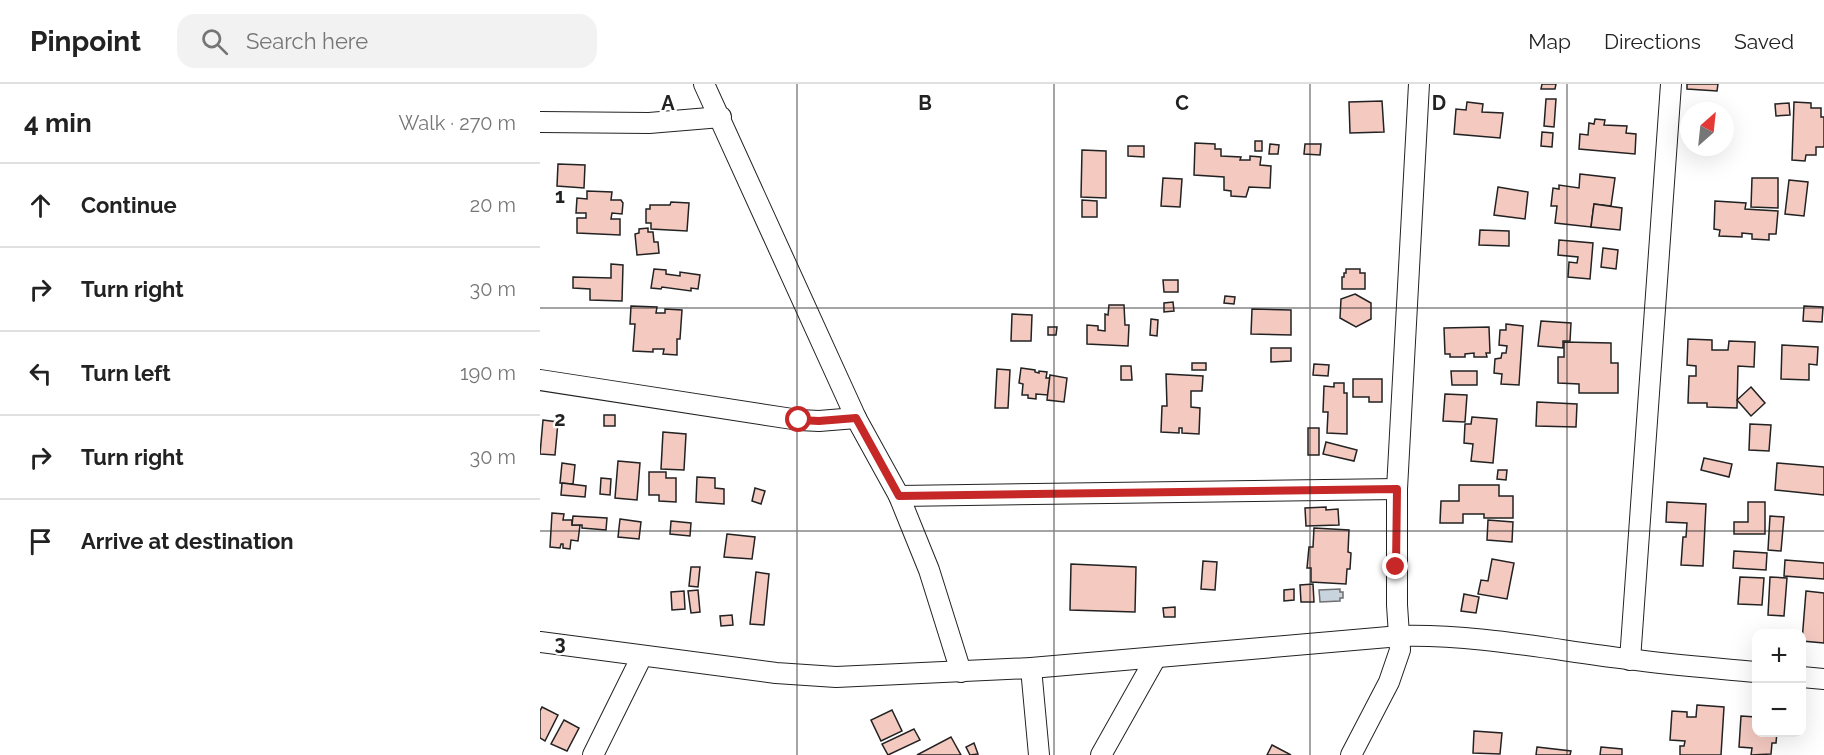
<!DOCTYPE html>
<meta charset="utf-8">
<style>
:root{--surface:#fff;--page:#f2f2f2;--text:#222;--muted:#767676;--line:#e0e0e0}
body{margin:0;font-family:Raleway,sans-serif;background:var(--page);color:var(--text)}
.controls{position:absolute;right:18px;bottom:18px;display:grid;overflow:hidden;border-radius:12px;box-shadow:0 6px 24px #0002}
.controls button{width:54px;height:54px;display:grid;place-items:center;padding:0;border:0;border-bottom:2px solid var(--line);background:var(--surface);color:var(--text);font:30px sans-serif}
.compass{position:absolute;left:1140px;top:18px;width:54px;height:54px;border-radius:50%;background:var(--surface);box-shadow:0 6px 24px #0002;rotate:27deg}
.stop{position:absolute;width:18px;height:18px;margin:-14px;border:4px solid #c62828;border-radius:50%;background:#fff}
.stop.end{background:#c62828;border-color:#fff;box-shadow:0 2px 6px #0008}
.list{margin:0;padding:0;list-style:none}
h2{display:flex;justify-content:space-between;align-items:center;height:78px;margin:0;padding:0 24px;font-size:26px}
h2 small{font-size:20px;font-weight:400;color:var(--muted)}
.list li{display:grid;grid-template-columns:39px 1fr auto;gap:18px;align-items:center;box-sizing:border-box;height:84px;padding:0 24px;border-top:2px solid var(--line)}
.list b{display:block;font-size:22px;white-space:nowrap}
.list em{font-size:20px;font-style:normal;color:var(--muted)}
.icon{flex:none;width:33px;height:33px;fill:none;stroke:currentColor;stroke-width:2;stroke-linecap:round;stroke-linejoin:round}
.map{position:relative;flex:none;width:1284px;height:671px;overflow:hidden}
header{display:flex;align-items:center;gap:36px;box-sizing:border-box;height:84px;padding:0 30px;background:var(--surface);border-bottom:2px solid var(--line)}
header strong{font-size:28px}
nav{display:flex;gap:33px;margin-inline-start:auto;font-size:21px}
.search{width:420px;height:54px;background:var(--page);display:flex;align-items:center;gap:15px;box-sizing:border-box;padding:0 21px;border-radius:18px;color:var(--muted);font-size:22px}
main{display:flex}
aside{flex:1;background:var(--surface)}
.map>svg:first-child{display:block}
</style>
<header>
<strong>Pinpoint</strong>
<div class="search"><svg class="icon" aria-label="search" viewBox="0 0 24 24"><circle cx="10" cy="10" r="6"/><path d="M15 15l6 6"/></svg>Search here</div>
<nav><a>Map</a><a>Directions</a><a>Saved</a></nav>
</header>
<main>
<aside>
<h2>4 min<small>Walk · 270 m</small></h2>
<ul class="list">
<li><svg class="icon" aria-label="ahead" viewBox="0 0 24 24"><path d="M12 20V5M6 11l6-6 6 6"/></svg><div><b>Continue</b></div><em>20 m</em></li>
<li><svg class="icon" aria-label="right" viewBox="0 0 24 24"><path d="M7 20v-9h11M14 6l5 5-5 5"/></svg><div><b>Turn right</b></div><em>30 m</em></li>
<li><svg class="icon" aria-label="left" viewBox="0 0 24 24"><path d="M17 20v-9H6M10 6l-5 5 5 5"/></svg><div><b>Turn left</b></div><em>190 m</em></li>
<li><svg class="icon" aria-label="right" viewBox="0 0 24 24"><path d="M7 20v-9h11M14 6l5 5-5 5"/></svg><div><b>Turn right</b></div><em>30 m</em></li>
<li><svg class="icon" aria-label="arrive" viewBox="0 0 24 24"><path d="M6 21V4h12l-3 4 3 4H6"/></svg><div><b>Arrive at destination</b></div></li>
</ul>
</aside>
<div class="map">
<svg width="1284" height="671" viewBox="0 0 1284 671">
<rect width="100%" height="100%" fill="#fff"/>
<polygon fill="#c7d3dd" stroke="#6f6f6f" stroke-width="1.5" points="800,505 800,508 803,508 803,514 800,514 800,517 780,518 779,506"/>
<g fill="#f3c9c0" stroke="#222" stroke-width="1.5">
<polygon points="1002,0 1016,0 1015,5 1001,5"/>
<polygon points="1147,0 1178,0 1177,7 1147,5"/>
<polygon points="1006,15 1016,15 1014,43 1004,42"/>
<polygon points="842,17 844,48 810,49 809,18"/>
<polygon points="927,18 943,20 942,28 963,29 960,54 914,50 916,25 926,26"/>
<polygon points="1254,18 1271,19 1271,24 1281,24 1281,33 1284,33 1284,63 1276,63 1276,71 1266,71 1265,77 1252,76"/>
<polygon points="1249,19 1250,31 1236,32 1235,20"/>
<polygon points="1055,35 1065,36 1064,41 1087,42 1086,49 1096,50 1095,70 1039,65 1040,50 1048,51 1049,39 1054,40"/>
<polygon points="1002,48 1013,49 1012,63 1001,62"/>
<rect x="715" y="57" width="7" height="10"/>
<polygon points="655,59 675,60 675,65 681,65 681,72 701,73 700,76 710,76 710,72 721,73 720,81 731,82 730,104 709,103 706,113 691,112 691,107 684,106 684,93 654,91"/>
<polygon points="730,60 739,61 738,70 729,70"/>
<polygon points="765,60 781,60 780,71 764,70"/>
<polygon points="588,62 604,62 604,73 588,72"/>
<polygon points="542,66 566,67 566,114 541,113"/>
<polygon points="18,80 45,81 44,104 17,102"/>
<polygon points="1040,90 1075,94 1071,122 1054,120 1051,143 1015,139 1017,122 1011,122 1013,104 1019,105 1019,101 1039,104"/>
<polygon points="623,94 642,95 640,123 621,122"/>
<polygon points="1212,94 1238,94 1238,124 1211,123"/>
<polygon points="1249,96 1268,98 1264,132 1245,130"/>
<polygon points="958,103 988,108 985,135 954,131"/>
<polygon points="47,107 72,108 71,116 81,116 83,119 82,130 72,129 71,135 80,135 80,151 37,149 37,134 46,134 46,129 36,129 37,114 47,115"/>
<polygon points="542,116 557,117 557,133 542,133"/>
<polygon points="1175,117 1206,119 1205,125 1238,127 1236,150 1229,150 1229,156 1212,155 1212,150 1202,149 1202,153 1179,152 1180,146 1174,145"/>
<polygon points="131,118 149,119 147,147 111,145 111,139 106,139 106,125 110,125 110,121 130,121"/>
<polygon points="1054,120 1082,124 1080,146 1051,143"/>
<polygon points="108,144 108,148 113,148 114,158 118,158 119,169 97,171 95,150 99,149 99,145"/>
<polygon points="940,146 969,147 969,162 939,161"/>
<polygon points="1019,156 1053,159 1050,195 1028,193 1029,178 1037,179 1038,173 1018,171"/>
<polygon points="1063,164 1078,166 1076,185 1061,183"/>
<polygon points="71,180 83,181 82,217 50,216 50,205 33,204 33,193 71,194"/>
<polygon points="114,185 126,186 126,190 140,192 140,188 160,191 158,205 151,204 151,207 122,203 121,205 111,204"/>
<polygon points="806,185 820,185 820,189 825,189 825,205 802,205 802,193 804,193 804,189 806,189"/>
<polygon points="623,196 638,196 638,208 624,208"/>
<polygon points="815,210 831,219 831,235 816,243 800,234 801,215"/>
<polygon points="685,212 695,213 694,220 684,219"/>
<polygon points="633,218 634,227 624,228 624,219"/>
<polygon points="569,221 584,221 585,241 589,241 588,262 547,260 547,241 558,242 558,246 565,247 565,230 568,231"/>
<polygon points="91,222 117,223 116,229 125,229 125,225 142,226 140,255 137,255 137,271 123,270 124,265 113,265 113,268 93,267 95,240 90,240"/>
<polygon points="1264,222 1283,223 1282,238 1263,237"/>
<polygon points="712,225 751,226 751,251 711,250"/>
<polygon points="472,230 492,231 491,257 471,257"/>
<polygon points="611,235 618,236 617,252 610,251"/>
<polygon points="1001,237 1031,239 1030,257 1023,257 1023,264 998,262"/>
<polygon points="966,240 983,242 979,301 961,300 962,290 954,289 955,275 961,274 962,269 966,269 967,262 959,261 960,246 966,246"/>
<polygon points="508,243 517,243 516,251 508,251"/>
<polygon points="949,243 950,269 946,269 947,273 934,273 934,269 925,270 925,273 910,273 910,270 905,270 904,244"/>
<polygon points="1148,255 1172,256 1172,266 1188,266 1189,257 1215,258 1214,283 1198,282 1197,324 1167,323 1167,319 1148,319 1149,292 1156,292 1156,282 1147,281"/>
<polygon points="1024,258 1071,259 1071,279 1078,279 1078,309 1039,309 1039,300 1018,299 1018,273 1024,273"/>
<polygon points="1242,261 1278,263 1277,281 1269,280 1269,296 1241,295"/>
<polygon points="731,264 751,264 751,277 731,278"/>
<rect x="652" y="279" width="14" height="7"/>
<polygon points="774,280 789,281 788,292 773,291"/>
<polygon points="581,282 591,282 592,296 581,296"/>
<polygon points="481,284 495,286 495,288 499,289 499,287 507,288 506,294 510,294 508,311 496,310 496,315 488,314 488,311 482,311 483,300 479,299"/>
<polygon points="457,285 470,286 468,324 455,324"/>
<polygon points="911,287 937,287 937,301 912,301"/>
<polygon points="626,290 663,292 662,307 651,307 651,323 660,324 659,350 642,349 642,344 639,344 639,349 621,348 622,322 627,322"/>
<polygon points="510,291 527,294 524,318 507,316"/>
<polygon points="813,295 842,295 842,318 829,318 829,313 813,313"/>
<polygon points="794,299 804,299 804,309 807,309 807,350 787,349 788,328 783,328 784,302 794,303"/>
<polygon points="1211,303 1225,319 1211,332 1197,316"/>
<polygon points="905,310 927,311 925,338 903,337"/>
<polygon points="997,318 1037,320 1036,343 996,342"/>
<rect x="64" y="331" width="11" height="11"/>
<polygon points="932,333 957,335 953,379 931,377 933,360 924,359 925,340 931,340"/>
<polygon points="3,336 18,338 15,371 0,370"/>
<polygon points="1210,340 1231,341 1229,367 1209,366"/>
<rect x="768" y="344" width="11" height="27"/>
<polygon points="123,348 146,350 144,386 121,385"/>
<polygon points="786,358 817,366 814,377 783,370"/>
<polygon points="1164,374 1192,380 1189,393 1161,386"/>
<polygon points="78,377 100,379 97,416 75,414"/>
<polygon points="22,379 35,381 33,400 20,399"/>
<polygon points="1237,379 1284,383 1284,411 1235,406"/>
<polygon points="958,386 967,386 966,396 957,395"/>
<polygon points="109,388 126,388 126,394 136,394 136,418 119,417 119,411 109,411"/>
<polygon points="157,393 175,394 175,404 184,405 184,420 156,418"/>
<polygon points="61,394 71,395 70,411 60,410"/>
<polygon points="22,399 46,402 45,413 21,411"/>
<polygon points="919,401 959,401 959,412 973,412 973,434 944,434 944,430 923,430 923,439 900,439 901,417 919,417"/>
<polygon points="215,404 225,407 221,420 212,417"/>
<polygon points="1127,418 1166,420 1163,482 1141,481 1143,453 1146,453 1147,439 1126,438"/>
<polygon points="1208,418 1225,418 1225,450 1194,450 1194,438 1208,438"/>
<polygon points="786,423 786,426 798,425 799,441 766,442 765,424"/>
<polygon points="12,429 24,430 23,436 32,436 32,441 40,441 38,457 31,456 30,465 23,464 23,460 21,460 20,464 10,463"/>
<polygon points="33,432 67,434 66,446 42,444 42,441 32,441"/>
<polygon points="1230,432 1244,433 1241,467 1228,466"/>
<polygon points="80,435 101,438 99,455 78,453"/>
<polygon points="948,436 973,438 972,458 947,456"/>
<polygon points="131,437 151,439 150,452 130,450"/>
<polygon points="774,444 809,446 808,468 811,469 810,485 807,485 806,500 771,498 771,484 767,484 769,463 773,463"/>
<polygon points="187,450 215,453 212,475 184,473"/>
<polygon points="1194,467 1227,469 1226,486 1193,484"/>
<polygon points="952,475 974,479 967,515 938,510 941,496 948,497"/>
<polygon points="1245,476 1284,479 1284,495 1244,492"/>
<polygon points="663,477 677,478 675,506 661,505"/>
<polygon points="531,480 596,483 595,528 530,526"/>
<polygon points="151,483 160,483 158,503 149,502"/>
<polygon points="216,488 229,490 224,541 210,540"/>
<polygon points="1200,493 1224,494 1222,521 1198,520"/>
<polygon points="1230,493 1247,494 1244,532 1228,531"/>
<polygon points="773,500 774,518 761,518 760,501"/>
<polygon points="754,505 754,516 744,517 744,506"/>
<polygon points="158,506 160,528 151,529 148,507"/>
<polygon points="144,507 145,525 132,526 131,508"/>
<polygon points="1266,507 1284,509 1284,559 1262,557"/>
<polygon points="924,510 939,513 936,529 921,527"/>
<polygon points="635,523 635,533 624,533 623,524"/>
<polygon points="192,531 193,541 181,542 180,532"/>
<polygon points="1157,621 1184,623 1181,671 1140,671 1140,662 1144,662 1145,657 1130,656 1132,627 1147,628 1147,633 1156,633"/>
<polygon points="2,623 18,631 5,657 0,654 0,627"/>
<polygon points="352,626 362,647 341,657 331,636"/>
<polygon points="1201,632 1216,633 1216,648 1237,648 1236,659 1232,659 1231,670 1211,671 1212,664 1199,663"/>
<polygon points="24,636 39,644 27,667 11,660"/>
<polygon points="374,645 380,656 348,671 342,660"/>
<polygon points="934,647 962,649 960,670 933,669"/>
<polygon points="411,653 421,671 377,671"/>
<polygon points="434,659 438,670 430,671 426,663"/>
<polygon points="732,661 751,671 727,671"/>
<polygon points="997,663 1031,667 1030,671 996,671"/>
<polygon points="1061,663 1082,665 1082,671 1060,671"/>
</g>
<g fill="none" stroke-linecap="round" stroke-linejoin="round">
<g stroke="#222" stroke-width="22">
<g id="minor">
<polyline points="164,0 316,334 359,412 389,486 421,588"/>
<polyline points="0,38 109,39 181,33"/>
<polyline points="0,296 259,336 279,337 316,334"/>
<polyline points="359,412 857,405"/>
<path d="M0 558 236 589 296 593 491 584 860 552C937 550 1013 566 1088 575 1131 581 1174 584 1216 588"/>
<polyline points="1090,576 1131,0"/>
<polyline points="491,584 499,671"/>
<polyline points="1262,593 1284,595"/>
<polyline points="53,671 102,572"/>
<polyline points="561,671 615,575"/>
<polyline points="811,671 849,598 860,566 857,521 857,405 879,0"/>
</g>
</g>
<use href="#minor" stroke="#fff" stroke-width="20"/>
</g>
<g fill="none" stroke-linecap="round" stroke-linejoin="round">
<polyline stroke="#c62828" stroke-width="8" points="259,336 279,337 316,334 359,412 857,405 856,483"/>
</g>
<path fill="none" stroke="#222" stroke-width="1.5" stroke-opacity="0.55" d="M257 0V671M514 0V671M770 0V671M1027 0V671M0 224H1284M0 447H1284"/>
<g font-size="20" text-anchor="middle" font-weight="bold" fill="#222" stroke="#fff" stroke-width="4.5" stroke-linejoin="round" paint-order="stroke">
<text x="128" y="26">A</text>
<text x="385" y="26">B</text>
<text x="642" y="26">C</text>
<text x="899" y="26">D</text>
<text x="20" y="119">1</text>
<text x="20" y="342">2</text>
<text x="20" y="566">3</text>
</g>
</svg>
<div class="controls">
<button>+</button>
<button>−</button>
</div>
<svg class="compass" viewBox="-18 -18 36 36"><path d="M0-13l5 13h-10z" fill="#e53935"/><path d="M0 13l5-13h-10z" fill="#767676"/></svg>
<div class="stop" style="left:259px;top:336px"></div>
<div class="stop end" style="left:856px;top:483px"></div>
</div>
</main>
